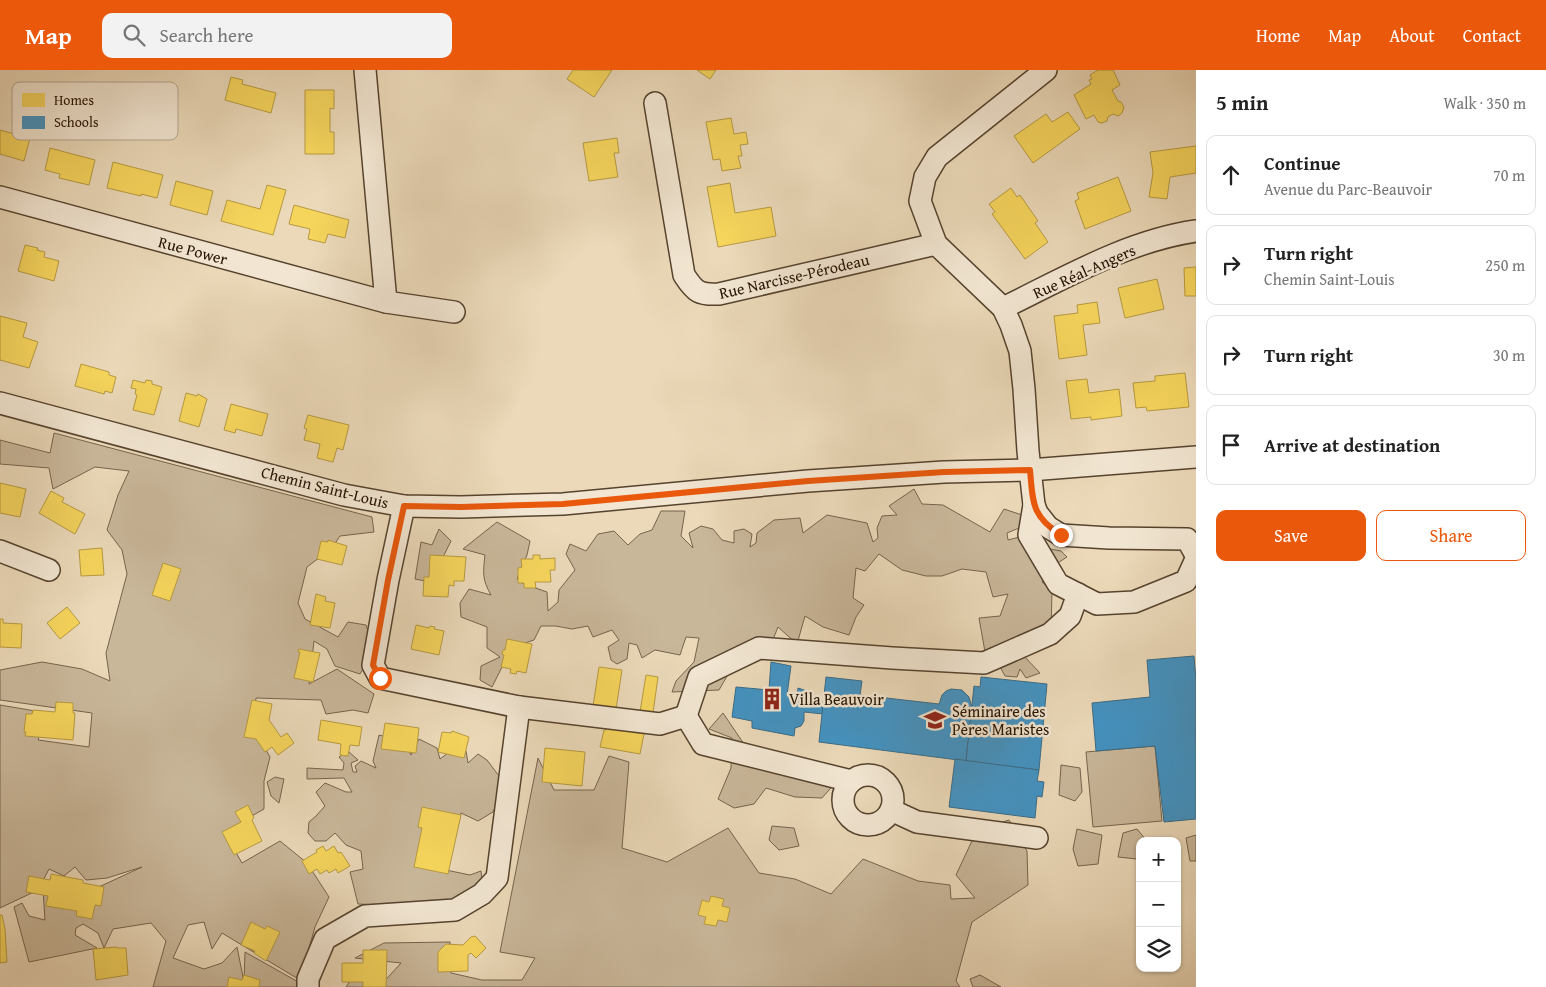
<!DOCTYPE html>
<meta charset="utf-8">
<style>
:root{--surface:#fff;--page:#f2f2f2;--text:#222;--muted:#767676;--line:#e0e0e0;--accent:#ea580c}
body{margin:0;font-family:"Gentium Book Plus",serif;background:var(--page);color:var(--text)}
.controls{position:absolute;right:15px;bottom:15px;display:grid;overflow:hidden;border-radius:10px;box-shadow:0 1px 4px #0004}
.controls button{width:45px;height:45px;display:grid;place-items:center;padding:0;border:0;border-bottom:1px solid var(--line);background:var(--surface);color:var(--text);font:25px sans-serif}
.stop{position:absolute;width:15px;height:15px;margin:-11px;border:4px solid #ea580c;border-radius:50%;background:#fff}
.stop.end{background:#ea580c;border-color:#fff;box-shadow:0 1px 5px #0008}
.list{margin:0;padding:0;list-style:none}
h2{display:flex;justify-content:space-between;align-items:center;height:65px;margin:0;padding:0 20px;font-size:21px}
h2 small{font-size:16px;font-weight:400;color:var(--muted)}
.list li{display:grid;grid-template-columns:32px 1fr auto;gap:15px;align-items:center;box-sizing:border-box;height:80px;margin:0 10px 10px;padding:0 10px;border:1px solid var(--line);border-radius:10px}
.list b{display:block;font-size:19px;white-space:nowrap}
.list p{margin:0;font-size:16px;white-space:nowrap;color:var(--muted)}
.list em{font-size:16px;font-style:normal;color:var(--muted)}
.actions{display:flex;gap:10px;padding:15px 20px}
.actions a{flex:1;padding:11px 0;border:1px solid var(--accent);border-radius:10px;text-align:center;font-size:18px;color:var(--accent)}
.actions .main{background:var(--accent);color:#fff}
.icon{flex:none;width:28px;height:28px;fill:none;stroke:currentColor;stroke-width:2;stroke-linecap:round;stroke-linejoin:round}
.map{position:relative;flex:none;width:1196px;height:917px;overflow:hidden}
header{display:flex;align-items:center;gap:30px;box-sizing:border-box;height:70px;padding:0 25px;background:var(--accent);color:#fff}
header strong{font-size:24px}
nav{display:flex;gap:28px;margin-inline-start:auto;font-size:18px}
.search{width:350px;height:45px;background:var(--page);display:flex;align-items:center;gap:12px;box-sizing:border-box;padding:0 18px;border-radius:10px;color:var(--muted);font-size:19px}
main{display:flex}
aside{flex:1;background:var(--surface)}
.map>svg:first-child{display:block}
</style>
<header>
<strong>Map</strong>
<div class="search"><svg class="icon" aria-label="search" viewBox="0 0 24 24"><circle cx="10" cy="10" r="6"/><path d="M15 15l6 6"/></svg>Search here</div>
<nav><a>Home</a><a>Map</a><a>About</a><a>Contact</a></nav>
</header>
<main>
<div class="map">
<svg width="1196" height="917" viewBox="0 0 1196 917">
<rect width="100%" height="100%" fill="#ebd9b9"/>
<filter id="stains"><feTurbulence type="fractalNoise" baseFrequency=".004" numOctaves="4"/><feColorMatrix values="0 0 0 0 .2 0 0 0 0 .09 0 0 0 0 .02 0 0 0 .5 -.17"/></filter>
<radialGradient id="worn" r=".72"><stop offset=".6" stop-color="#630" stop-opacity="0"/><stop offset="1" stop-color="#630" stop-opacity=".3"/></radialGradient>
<g fill="#c9b79a" stroke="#76644d">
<polygon points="54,363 372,447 374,462 340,466 332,478 307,497 298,533 305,549 338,567 348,552 366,555 374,579 360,604 335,596 327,579 314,571 309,614 337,599 374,624 368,643 353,640 326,644 321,630 256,628 253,657 270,687 264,711 264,739 224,762 242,793 280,771 307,793 329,827 315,857 300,910 222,863 212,879 204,852 188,855 173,888 204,899 222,893 237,877 244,912 245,882 300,913 300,917 153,917 166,871 151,853 113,859 104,878 98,863 83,854 76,858 75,865 97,878 29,892 14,837 22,833 29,846 45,850 43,820 88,822 142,797 107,808 86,810 75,797 64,806 49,799 38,820 0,838 0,635 47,643 38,670 89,677 92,643 0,630 0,600 42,592 82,599 110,611 106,583 127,504 122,480 107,460 118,425 129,401 95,397 53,419 49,398 0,394 0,370 50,383"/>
<path d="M914 419 922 434 943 435 990 462 1004 439 1025 446 1029 454 1007 463 1008 470 1035 463 1040 477 1061 481 1067 487 1053 496 1042 512 1052 520 1051 561 985 582 979 548 1000 546 1008 524 993 527 986 502 962 499 942 506H926L902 500 879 484 865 501 856 498 853 528 864 535 856 547 849 565 823 557 805 546 797 574 778 557 774 567 761 583 730 601 719 620 672 622 676 611 694 592 699 568 686 567 680 585 655 580 642 588 637 575 629 573 627 589 617 594 611 590 608 577 619 570 612 560 593 567 588 556 572 559 556 556H541L534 570 522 574 504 593 492 617 480 610 481 596 500 587 487 578V557L461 547 460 533 469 519 491 525C482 509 483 503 485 485L463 479 497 452 530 471 527 485 517 509 524 514 547 522 548 541 558 532 559 520 575 500 566 484 570 474 586 481 598 464 614 461 628 475 640 464 652 460 661 441H685L681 466 693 478 689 463 701 456 713 459 722 470 734 473V461L744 459 752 464 750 477 756 473 757 463 774 450 800 448 803 463 827 445 867 453 873 472 878 468 877 458 882 446 897 445 889 436Z"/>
<polygon points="439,459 451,471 444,485 435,513 415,509 421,472 432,475"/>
<polygon points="1022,584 1040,603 1026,608 1020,599 1017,607 1005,606 1000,597"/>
<polygon points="723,643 744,674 837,711 822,728 795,727 766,718 754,734 734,738 718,729 731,698 732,668 709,659"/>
<polygon points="379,665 403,671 411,685 419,669 437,678 440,689 452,680 466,681 468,693 478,684 487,690 505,714 493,742 478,751 461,743 458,756 441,799 470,805 481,801 483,820 448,835 423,837 358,834 350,802 363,799 361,781 346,775 335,763 326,771 315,771 308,763 309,752 316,746 325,736 316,722 325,713 346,722 352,722 344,708 307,709 307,698 343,700 344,693 339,687 348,681 358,690 351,693 353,702 357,702 355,696 361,691 376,698 373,691"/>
<polygon points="1155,676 1162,751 1093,757 1086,682"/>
<polygon points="609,686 629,692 622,778 667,792 728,758 759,803 795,809 831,824 863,789 918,811 950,815 951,829 975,828 956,805 977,760 1009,750 1027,781 1028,815 972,852 956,911 960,917 346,917 354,905 380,916 401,893 355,888 384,873 450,872 451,903 482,910 522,910 535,888 500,882 538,688 554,720 594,720"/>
<polygon points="1061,695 1080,698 1082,722 1075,731 1059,725"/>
<polygon points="275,707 284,709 279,733 271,726 267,712"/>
<polygon points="772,756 794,758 799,776 779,780 769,770"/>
<polygon points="1077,759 1102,765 1098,794 1078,796 1073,779"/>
<polygon points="1137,759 1147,771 1140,771 1140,787 1137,789 1118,787 1123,763"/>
<polygon points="1196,765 1196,791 1190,791 1186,768"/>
<polygon points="980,905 1001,917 973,917 970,909"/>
</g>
<g fill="#f6d55c" stroke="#b79a40">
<polygon points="573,0 612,0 594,27 567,9"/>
<polygon points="697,0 716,0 710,9"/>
<polygon points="1098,0 1113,0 1120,15 1112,20 1118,31 1121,32 1124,37 1122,43 1118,46 1113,44 1108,47 1107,51 1102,53 1098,52 1094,45 1086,49 1074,25 1091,14 1089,10 1092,9 1090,5"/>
<polygon points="231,7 243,10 242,14 276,23 271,43 225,30"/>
<polygon points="305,20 334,20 334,39 330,38 330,62 334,62 334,84 305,84"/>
<polygon points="1068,42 1080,59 1033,93 1014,66 1046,44 1052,52"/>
<polygon points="731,48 734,64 746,62 748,74 740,75 742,86 738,86 741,98 722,101 720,89 713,90 706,52"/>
<polygon points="0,60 30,68 24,91 0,84"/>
<polygon points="617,68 619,83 614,83 618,107 589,111 583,73"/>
<polygon points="1196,76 1196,103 1170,107 1167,129 1149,127 1153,103 1150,82"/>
<polygon points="50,78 95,90 89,115 59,108 60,104 45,100"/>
<polygon points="113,92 163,105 157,128 141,124 141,126 107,118"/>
<polygon points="1118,107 1131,141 1085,159 1075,131 1079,129 1077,123"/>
<polygon points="176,111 213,121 207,145 170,135"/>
<polygon points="730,113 735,143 771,137 776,166 718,177 707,117"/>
<polygon points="267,115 286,120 273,165 221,151 227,130 260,139"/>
<polygon points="1011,118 1017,127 1020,125 1038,151 1035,153 1048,172 1025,189 992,144 995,142 989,134"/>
<polygon points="294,135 349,150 345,168 328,164 325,173 308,169 310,159 289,154"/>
<polygon points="25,175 38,178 37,180 45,182 44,187 59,191 54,211 18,201"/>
<polygon points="1196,197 1196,226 1185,226 1184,198"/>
<polygon points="1157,209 1164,239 1125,248 1118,218"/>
<polygon points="1097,232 1100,253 1083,255 1087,285 1059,289 1054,246 1078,243 1077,235"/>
<polygon points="0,246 27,253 23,267 38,272 29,298 0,290"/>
<polygon points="81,294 109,302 109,305 116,307 112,323 105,321 104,324 75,316"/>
<polygon points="1185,303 1189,337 1147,341 1146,337 1136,338 1133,313 1155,311 1155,306"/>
<polygon points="1087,309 1089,323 1119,319 1122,346 1091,350 1091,347 1071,349 1066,311"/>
<polygon points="133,310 145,313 146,310 152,311 152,314 162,317 154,345 133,340 137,325 135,324 136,319 131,318"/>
<polygon points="186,323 197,326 198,324 207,329 199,357 179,351"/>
<polygon points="231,334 268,344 262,366 236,359 235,363 224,360"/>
<polygon points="308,345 349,355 343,380 337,378 333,392 317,388 320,374 304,370 307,359 304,358"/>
<polygon points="0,413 26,419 20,447 0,443"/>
<polygon points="51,421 64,428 62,432 85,444 75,464 39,443"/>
<polygon points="328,470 347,476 342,495 317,489 321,471 328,472"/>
<polygon points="102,478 104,505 81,506 79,480"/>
<polygon points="430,485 466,487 464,511 454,511 454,516 449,515 448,527 423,526 424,507 429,507"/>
<polygon points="533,485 540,485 540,489 555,488 555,500 550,500 551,512 535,512 536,518 524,518 524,513 518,513 518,498 522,497 521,489 533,489"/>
<polygon points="163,493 181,499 170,531 152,525"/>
<polygon points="316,524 326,527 325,531 335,533 330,558 310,555"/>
<polygon points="67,537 80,553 60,569 47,553"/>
<polygon points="0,549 3,549 3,553 22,554 21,578 0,577"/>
<polygon points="416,555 429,558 430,556 435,557 434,559 444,561 439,585 411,579"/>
<polygon points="507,569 532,574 526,603 517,601 516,604 510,603 511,599 501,597 504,585 502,584 503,580 505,580"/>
<polygon points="299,579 320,583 313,612 294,608 300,582 298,582"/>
<polygon points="599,597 622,600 616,639 593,636"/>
<polygon points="646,605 658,607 653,643 640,642"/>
<polygon points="252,630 272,634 269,650 281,667 287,663 294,673 278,685 272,677 265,682 256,669 244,667"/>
<polygon points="56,632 73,633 73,643 75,643 73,670 25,666 26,662 24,662 26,644 32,644 33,640 55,642"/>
<polygon points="321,650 362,657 359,676 350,675 348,686 340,685 341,674 318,670"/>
<polygon points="385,653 419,658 416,683 381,679"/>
<polygon points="607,657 644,664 640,684 600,677 604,660 606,660"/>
<polygon points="452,661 469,667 464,688 438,682 442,662 451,663"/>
<polygon points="545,678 585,682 582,716 542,712"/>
<polygon points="248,735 254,748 252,750 262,771 234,785 222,762 241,752 235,742"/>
<polygon points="422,737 461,745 448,804 414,797 422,758 418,757"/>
<polygon points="323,776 326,781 334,776 338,783 341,782 350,796 338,803 336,799 329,803 327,800 320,804 317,799 309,804 302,791 317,782 316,780"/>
<polygon points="51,804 83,810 83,813 104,817 101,836 95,835 92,849 76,846 77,841 46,836 48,826 26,822 29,806 50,810"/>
<polygon points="711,826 724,829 722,836 730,838 727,852 718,850 716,856 704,854 706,847 698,845 702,830 709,832"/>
<polygon points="0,845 2,845 5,859 7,892 0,893"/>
<polygon points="251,852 265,859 267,856 280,862 266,891 254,883 255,881 241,875"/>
<polygon points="475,866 486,878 476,888 471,883 468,885 468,901 438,902 438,882 446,874 463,875 471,867"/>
<polygon points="117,877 117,878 126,878 128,905 96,910 93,879"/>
<polygon points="363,880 387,880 386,917 363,917 363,912 342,912 342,893 363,893"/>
<polygon points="244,905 260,910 259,917 227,917 229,907 242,910"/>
</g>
<g fill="#4393c3" stroke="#3a6c88">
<polygon points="1194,586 1196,609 1196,749 1164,752 1155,676 1096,681 1092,633 1150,627 1147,590"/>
<polygon points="771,592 791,596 787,625 797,627 798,618 807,621 809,630 824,633 823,644 804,642 804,651 801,656 795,658 794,666 752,658 752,651 732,647 736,617 769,620"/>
<polygon points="826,607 862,611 860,625 939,634 942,625 946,621 951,619 962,620 969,627 972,637 966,691 819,672"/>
<polygon points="981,607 1047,614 1039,700 966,691 974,616 980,617"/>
<polygon points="955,689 1039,700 1037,711 1044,712 1042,727 1037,726 1035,748 949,737"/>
</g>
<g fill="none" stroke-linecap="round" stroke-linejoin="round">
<g stroke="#56432e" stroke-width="24">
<g id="minor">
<polyline points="365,0 386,232"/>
<polyline points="1046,0 937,87 925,107 920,131 936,174 1003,238 1011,255 1020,281 1024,319 1028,381 1034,435 1029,465 1058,514 1097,534 1134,532 1186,511 1196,489"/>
<path d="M655 33 684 205C695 222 699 225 719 224L936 174"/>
<polyline points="0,127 386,232 454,242"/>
<path d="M1003 238C1065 208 1127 171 1196 161"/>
<polyline points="0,333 344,425 404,436 461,437 563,434 808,411 944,402 1030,400 1196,387"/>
<polyline points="1034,435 1037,443 1048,457 1061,465 1109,468 1187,469 1196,485"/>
<polyline points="404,436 388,510 373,595 380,608 519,637 660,654 686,646"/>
<polyline points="0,481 49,500"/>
<polyline points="686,646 699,607 759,578 892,588 984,593 1050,564 1070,546 1078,524"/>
<polyline points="686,646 703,674 851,711"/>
<circle cx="868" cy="730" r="25"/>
<polyline points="891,740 917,752 1037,768"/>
<polyline points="308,917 308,909 325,869 365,846 455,840 482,824 497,808 519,637"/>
</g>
</g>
<use href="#minor" stroke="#f2e6d2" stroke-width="21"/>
</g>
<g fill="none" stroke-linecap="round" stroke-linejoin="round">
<path stroke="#ea580c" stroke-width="6" d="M380 608 373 595 388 510 404 436 461 437 563 434 808 411 944 402 1030 400C1033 432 1031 446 1061 465"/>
</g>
<defs>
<g id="building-bare" transform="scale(1.725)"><path d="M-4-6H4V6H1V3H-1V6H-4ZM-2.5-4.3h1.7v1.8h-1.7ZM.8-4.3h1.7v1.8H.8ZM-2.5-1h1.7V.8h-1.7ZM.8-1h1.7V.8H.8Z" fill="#8f2418" stroke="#f2e6d2" stroke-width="2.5" paint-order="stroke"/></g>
<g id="school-bare" transform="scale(1.725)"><path d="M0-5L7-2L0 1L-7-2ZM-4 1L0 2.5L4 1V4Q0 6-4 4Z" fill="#8f2418" stroke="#f2e6d2" stroke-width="2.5" paint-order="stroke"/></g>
</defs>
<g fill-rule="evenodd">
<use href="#building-bare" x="772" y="629"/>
<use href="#school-bare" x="935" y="650"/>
</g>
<g text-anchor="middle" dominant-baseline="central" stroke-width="5" stroke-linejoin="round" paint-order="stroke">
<g font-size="16" fill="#241100" stroke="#f2e6d2">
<text transform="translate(193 180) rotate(15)">Rue Power</text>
<text transform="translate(1084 201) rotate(-24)">Rue Réal-Angers</text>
<text transform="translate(794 206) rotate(-13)">Rue Narcisse-Pérodeau</text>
<text transform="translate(325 417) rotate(14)">Chemin Saint-Louis</text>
</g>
<g font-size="16" fill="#241100" stroke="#f2e6d2" text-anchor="start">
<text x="789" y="629">Villa Beauvoir</text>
<text x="952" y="641">Séminaire des<tspan x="952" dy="18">Pères Maristes</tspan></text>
</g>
</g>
<rect x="12" y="12" width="166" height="58" rx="8" fill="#f2e6d2" stroke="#b4a693" stroke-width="1"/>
<rect x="22" y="23" width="23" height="14" fill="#f6d55c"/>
<rect x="22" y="46" width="23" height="13" fill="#4393c3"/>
<g font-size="14" fill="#241100">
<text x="54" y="35">Homes</text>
<text x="54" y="57">Schools</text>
</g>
<rect width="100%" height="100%" filter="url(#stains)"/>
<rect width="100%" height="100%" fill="url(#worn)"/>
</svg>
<div class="controls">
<button>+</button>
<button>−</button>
<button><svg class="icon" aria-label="layers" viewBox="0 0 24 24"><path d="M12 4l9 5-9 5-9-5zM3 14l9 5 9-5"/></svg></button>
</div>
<div class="stop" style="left:380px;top:608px"></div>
<div class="stop end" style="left:1061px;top:465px"></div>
</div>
<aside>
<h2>5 min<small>Walk · 350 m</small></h2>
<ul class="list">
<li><svg class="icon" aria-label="ahead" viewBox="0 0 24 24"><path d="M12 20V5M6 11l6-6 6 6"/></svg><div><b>Continue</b><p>Avenue du Parc-Beauvoir</p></div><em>70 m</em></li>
<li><svg class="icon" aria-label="right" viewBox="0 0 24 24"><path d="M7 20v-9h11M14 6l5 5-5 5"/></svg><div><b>Turn right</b><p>Chemin Saint-Louis</p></div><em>250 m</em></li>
<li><svg class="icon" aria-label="right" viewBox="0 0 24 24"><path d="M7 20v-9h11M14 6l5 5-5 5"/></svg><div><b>Turn right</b></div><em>30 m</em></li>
<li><svg class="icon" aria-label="arrive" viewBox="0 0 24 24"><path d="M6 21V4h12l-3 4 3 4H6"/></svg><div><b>Arrive at destination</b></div></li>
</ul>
<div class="actions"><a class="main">Save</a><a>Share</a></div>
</aside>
</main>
